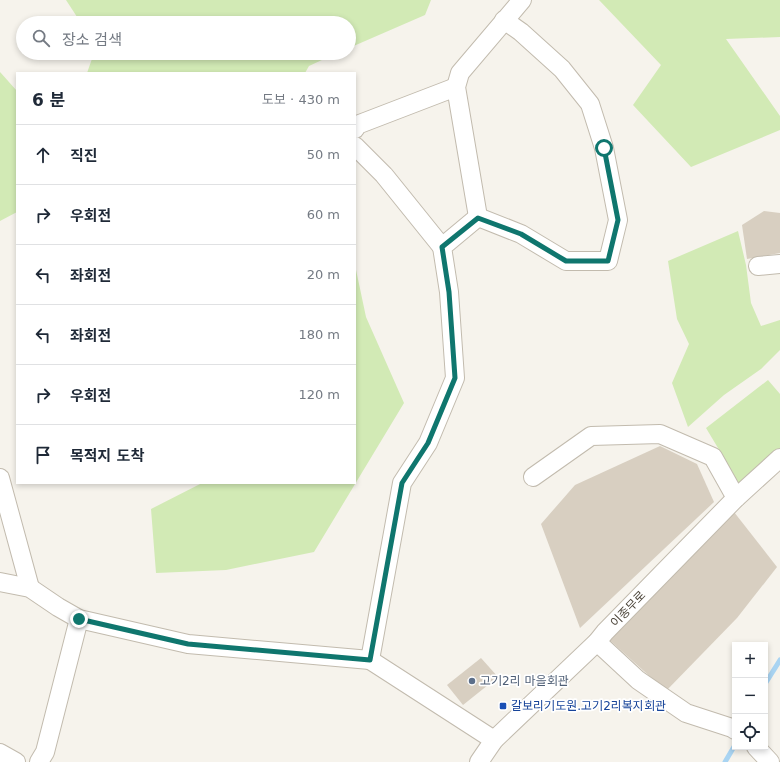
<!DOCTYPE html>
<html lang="ko">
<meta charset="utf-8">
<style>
:root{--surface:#fff;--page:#f2f2f3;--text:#1f2937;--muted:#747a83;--line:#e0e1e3}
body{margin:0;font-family:"DejaVu Sans","Noto Sans KR",sans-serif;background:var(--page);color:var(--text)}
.controls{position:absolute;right:12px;bottom:12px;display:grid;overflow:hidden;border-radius:0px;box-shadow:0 2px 6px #0003}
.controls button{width:36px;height:36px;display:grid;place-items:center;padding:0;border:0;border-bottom:1px solid var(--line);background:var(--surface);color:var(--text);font:20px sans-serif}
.stop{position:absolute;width:12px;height:12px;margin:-9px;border:3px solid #0f766e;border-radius:50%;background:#fff}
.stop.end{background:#0f766e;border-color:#fff;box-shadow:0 1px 4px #0008}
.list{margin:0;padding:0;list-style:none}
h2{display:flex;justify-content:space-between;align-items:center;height:52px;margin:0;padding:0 16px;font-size:17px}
h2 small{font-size:13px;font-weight:400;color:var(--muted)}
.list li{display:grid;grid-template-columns:26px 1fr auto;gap:12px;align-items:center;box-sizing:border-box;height:60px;padding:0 16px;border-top:1px solid var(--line)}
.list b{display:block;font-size:15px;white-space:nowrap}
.list em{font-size:13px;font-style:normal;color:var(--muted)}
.icon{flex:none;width:22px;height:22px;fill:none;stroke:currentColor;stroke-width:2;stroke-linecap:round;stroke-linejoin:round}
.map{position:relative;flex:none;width:780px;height:762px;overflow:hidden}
.search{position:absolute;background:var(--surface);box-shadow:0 2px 6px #0003;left:16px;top:16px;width:340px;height:44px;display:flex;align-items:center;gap:10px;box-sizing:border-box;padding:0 14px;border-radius:22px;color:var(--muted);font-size:15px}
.panel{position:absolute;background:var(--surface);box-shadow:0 2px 6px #0003;left:16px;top:72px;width:340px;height:412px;border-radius:0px}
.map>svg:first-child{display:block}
</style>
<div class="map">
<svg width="780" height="762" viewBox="0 0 780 762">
<rect width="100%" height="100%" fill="#f6f3ec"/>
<g fill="#d2eab5">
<polygon points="66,0 431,0 425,15 349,48 349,23 81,23"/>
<polygon points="599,0 780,0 780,37 726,39 780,116 780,130 691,167 633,105 661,65"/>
<polygon points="94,53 337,53 309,66 305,73 87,73"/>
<polygon points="0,72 17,91 17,212 0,221"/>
<polygon points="738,231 746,265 751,303 761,326 780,320 780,350 761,369 724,395 688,427 672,383 689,344 677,319 668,261"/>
<polygon points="355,265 366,317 404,403 314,552 226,570 156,573 151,509 202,483 355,483"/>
<polygon points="768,380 780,394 780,448 737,486 724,458 706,428"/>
</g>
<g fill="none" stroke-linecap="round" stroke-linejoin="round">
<g stroke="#a9d4f2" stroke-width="5">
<polyline points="765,684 780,660"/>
<polyline points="725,762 735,745"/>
</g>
</g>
<g fill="#d8cfc1">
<polygon points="764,211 780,213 780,253 747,259 742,225"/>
<polygon points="660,446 697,464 714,502 580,628 541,524 575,485"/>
<polygon points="734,512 777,567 737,618 666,691 605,636"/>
<polygon points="481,658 498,677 463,705 447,685"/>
</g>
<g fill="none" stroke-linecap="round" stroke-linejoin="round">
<g stroke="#c2bbae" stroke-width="20">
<g id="minor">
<polyline points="355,129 357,125 456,87"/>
<polyline points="355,146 384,175 442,247"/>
<polyline points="478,217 456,87 460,73 522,0"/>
<polyline points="758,266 780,264"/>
<polyline points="533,477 591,436 660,434 713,457 736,498"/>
<polyline points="0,478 30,588"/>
<polyline points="0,582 30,588 58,607 79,619 188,644 370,660"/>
<polyline points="597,642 638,680 686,713 732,728 735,730"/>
<polyline points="494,740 370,660 402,483 428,443 455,378 449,292 442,247 478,217 521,234 566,261 608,261 618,220 604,148 590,104 562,69 521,32 504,20"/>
<polyline points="756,747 770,762"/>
<polyline points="0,753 16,762"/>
<polyline points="39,762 45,752 79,619"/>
<polyline points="479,762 494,740 597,642 605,632 736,498 780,458"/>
</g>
</g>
<use href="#minor" stroke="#fff" stroke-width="18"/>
</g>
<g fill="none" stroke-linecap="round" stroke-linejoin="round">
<polyline stroke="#0f766e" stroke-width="5" points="79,619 188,644 370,660 402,483 428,443 455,378 449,292 442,247 478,218 521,234 566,261 608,261 618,220 604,148"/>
</g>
<circle fill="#5c6f8a" stroke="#fff" stroke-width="1.5" cx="472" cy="681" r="4"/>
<rect fill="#1a4fb4" stroke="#fff" stroke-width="1.5" x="499" y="702" width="8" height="8" rx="2"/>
<g text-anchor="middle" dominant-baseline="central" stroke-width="3.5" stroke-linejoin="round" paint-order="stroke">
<g font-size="12" fill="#4b4439" stroke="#fff">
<text transform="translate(628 609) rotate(-46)">이종무로</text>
</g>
<g font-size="12" fill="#4e5e75" stroke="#fff" text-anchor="start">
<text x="480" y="681">고기2리 마을회관</text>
</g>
<g font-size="12" fill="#164399" stroke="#fff" text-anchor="start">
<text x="511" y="706">갈보리기도원.고기2리복지회관</text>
</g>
</g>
</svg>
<div class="controls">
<button>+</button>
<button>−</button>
<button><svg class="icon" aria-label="locate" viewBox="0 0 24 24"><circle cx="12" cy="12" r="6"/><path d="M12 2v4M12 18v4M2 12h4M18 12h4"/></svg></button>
</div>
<div class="stop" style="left:604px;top:148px"></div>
<div class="stop end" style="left:79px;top:619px"></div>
<div class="search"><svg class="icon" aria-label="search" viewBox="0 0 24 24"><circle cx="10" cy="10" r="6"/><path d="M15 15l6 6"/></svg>장소 검색</div>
<section class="panel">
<h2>6 분<small>도보 · 430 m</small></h2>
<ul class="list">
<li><svg class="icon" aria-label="ahead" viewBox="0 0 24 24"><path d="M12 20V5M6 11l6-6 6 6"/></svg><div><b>직진</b></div><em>50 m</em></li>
<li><svg class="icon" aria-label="right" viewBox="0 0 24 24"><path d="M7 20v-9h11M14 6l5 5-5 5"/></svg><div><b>우회전</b></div><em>60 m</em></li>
<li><svg class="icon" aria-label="left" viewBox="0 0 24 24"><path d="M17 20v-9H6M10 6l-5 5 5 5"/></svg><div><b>좌회전</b></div><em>20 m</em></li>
<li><svg class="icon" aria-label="left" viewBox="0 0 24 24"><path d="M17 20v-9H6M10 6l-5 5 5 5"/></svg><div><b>좌회전</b></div><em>180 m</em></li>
<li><svg class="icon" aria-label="right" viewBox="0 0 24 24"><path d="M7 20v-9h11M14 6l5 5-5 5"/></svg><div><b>우회전</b></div><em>120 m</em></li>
<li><svg class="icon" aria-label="arrive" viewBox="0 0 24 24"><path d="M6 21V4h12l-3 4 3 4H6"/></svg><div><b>목적지 도착</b></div></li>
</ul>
</section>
</div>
